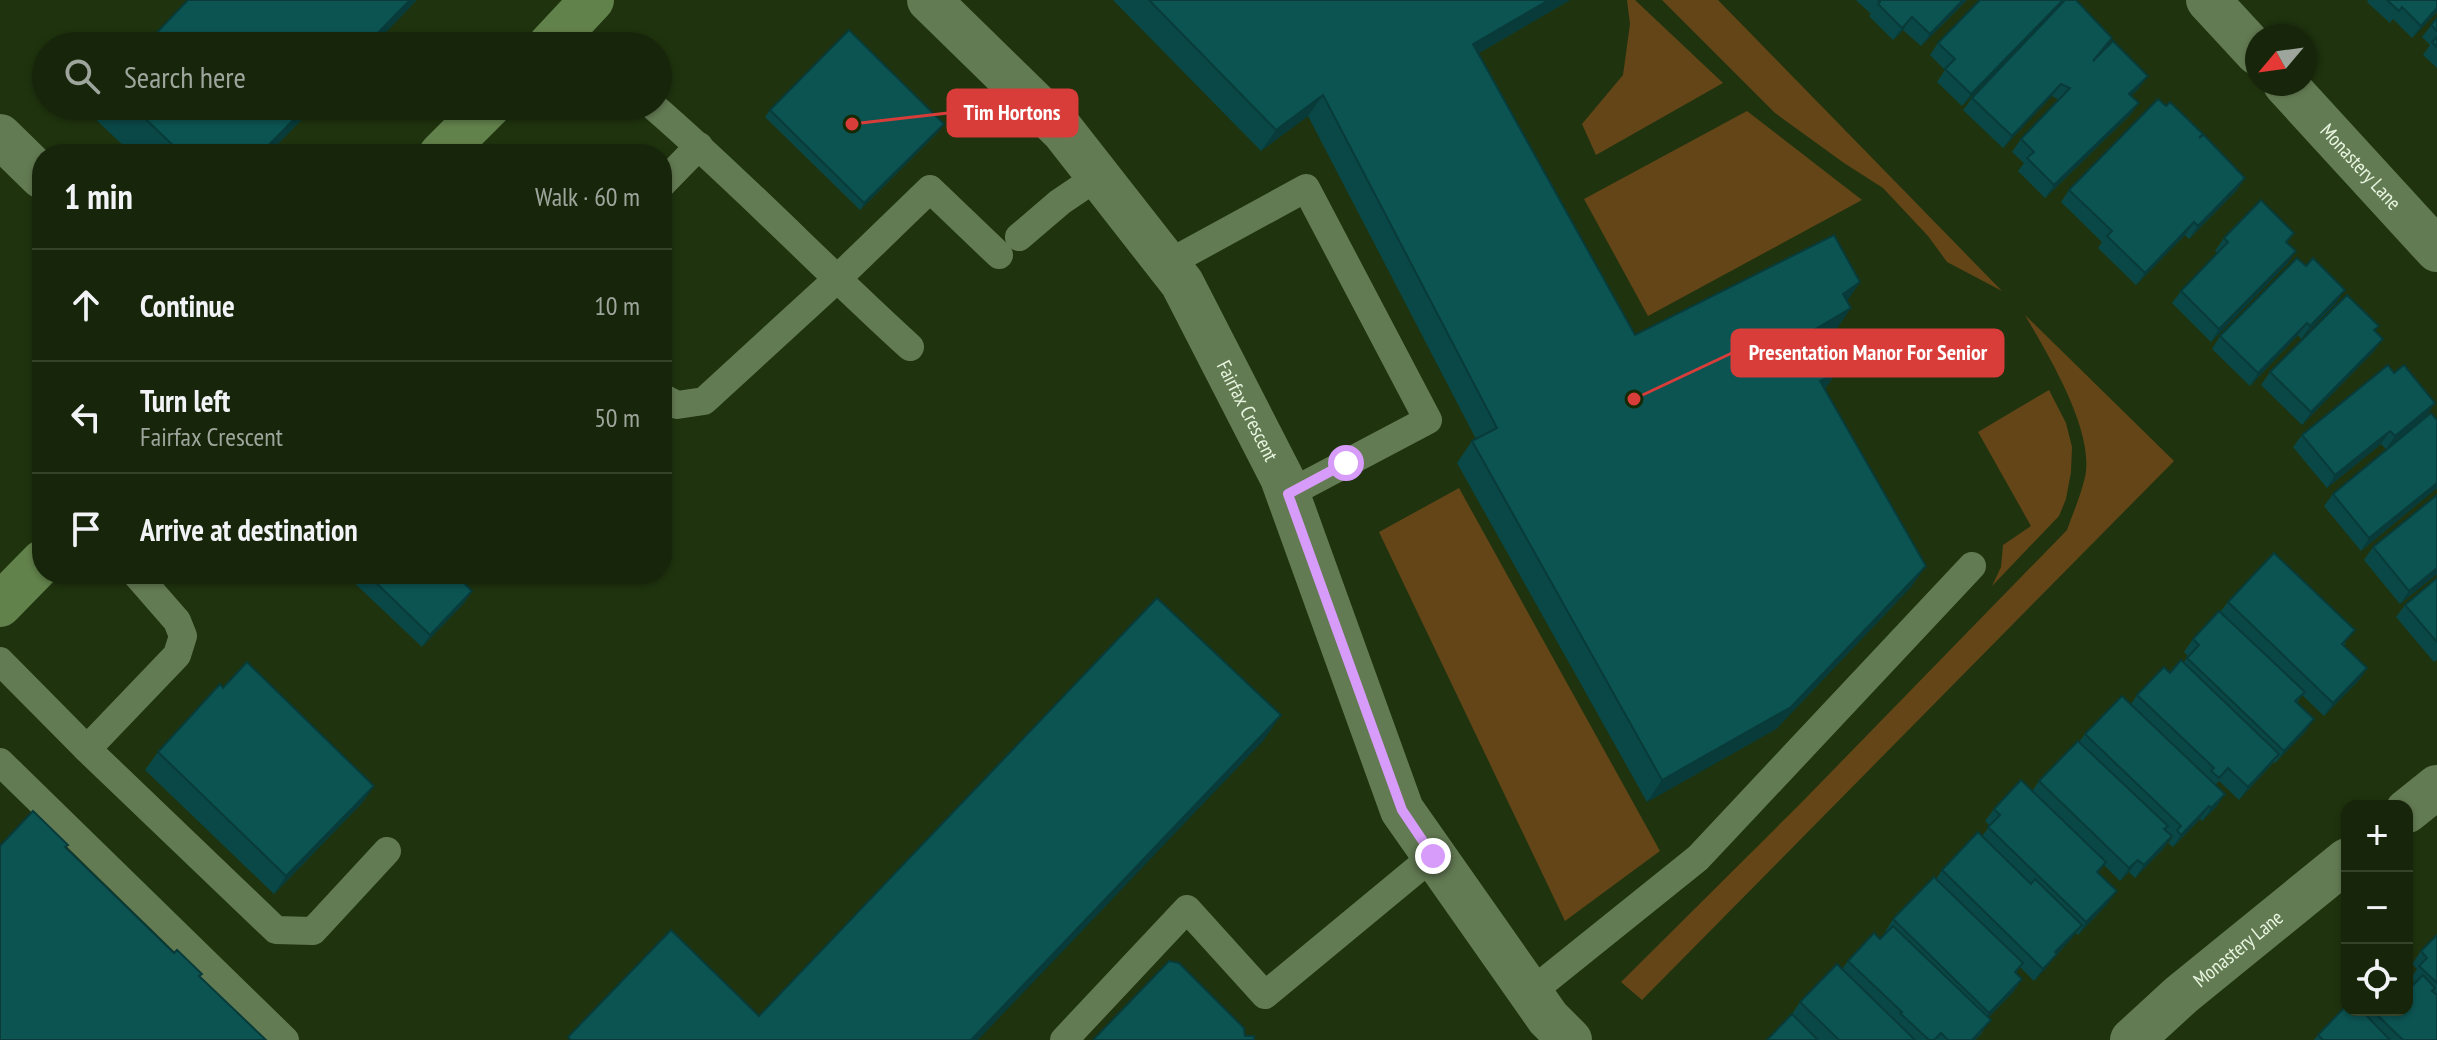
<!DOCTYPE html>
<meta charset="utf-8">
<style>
:root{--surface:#17260a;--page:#202e13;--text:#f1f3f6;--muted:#9ea59c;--line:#36432b}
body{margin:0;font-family:"PT Sans Narrow",sans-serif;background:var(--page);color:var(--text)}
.controls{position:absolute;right:24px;bottom:24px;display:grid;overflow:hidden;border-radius:16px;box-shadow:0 2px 6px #0004}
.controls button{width:72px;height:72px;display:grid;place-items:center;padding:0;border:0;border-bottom:2px solid var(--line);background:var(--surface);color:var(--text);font:40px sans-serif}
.compass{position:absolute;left:2245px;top:24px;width:72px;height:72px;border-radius:50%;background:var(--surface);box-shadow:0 2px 6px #0004;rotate:241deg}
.stop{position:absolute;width:24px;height:24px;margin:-18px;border:6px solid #d79bf9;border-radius:50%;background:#fff}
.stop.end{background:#d79bf9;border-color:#fff;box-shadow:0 2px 8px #0008}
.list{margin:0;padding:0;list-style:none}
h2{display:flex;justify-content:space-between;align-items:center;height:104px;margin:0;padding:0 32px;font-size:34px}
h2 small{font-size:26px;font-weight:400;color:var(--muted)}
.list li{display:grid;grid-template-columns:52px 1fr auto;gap:24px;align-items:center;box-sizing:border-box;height:112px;padding:0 32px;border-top:2px solid var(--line)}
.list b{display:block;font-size:30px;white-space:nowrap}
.list p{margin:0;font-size:26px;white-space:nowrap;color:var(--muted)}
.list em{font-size:26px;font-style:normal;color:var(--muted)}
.icon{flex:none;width:44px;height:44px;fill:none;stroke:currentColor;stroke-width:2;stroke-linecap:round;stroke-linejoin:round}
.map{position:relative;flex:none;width:2437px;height:1040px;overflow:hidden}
.search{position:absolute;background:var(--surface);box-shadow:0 2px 6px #0004;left:32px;top:32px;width:640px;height:88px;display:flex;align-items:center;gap:20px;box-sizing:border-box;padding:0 28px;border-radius:44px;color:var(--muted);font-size:30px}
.panel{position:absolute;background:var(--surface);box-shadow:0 2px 6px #0004;left:32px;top:144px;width:640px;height:440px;border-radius:32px}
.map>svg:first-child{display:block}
</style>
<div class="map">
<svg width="2437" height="1040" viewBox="0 0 2437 1040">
<rect width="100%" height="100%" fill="#1f330e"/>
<g fill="#634518">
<polygon points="1627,0 1635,0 1723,83 1596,155 1582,124 1623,75 1630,24"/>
<polygon points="1662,0 1718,0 2002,291 1947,262 1928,236 1883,188 1844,163 1775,113"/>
<polygon points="1747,111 1862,200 1648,316 1584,199"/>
<path d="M2025 315 2174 461 1642 1000 1621 982 1801 803 2067 530C2073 513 2081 495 2085 477 2095 431 2048 355 2025 315Z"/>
<polygon points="2049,390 2066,423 2072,447 2071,472 2066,499 2059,516 1992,586 2001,567 2003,545 2031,526 1978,432"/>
<polygon points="1459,488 1660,851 1565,921 1379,532"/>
</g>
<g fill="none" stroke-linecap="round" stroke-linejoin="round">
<g stroke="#637b53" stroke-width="28">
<path d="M653 106C742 183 823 268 910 347"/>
<polyline points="662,184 699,146"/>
<polyline points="1019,237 1060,202 1097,177"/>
<polyline points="1167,264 1306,188 1428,420 1288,494"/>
<polyline points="662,397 677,405 704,401 836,280 930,189 999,255"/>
<polyline points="0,661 87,749 276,930 313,931 387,851"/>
<polyline points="87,749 177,655 183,636 177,621 136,574"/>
<polyline points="0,762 285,1040"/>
<polyline points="1530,993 1698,858 1972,566"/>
<polyline points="1064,1040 1187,909 1265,995 1433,856"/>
</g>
<g stroke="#637b53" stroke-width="44">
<path id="s1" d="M929 0 1063 131 1182 283 1282 478 1402 810 1548 1018 1570 1040"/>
<polyline points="2208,0 2257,53"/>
<path id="s2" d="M2285 84 2437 250"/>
<polyline points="0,136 42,177"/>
<polyline points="2407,811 2437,787"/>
<path id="s3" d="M2132 1040 2181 995 2347 860"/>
</g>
<g stroke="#62824b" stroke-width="44">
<polyline points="549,46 592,0"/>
<polyline points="441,154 489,106"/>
<polyline points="0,605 42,562"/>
</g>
</g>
<g fill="#0a4847">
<polygon points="1113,0 1570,0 1479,53 1635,335 1860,282 1847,301 1836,330 1817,341 1835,374 1825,389 1911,587 1776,729 1647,802 1457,463 1472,441 1476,439 1308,116 1261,151"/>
<polygon points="1856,0 1967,0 1921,46 1903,30 1893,40 1869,16 1871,14"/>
<polygon points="1980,0 2064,0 2059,6 2112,38 2106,48 2139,88 2131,96 2139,103 2130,115 2045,198 2018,171 2024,163 2012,152 2021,139 2059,100 2052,96 2003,148 1963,110 1972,98 2020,47 1962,106 1937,82 1945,70 1930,55 1938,43"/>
<polygon points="2368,0 2437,0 2437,12 2412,38 2393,19 2390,23 2367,2"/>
<polygon points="2437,18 2437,68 2423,55 2430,45 2422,37"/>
<polygon points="92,106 315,106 268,154 132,154 88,112"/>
<polygon points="770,110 944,124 939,131 860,210 765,117"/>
<polygon points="2200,137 2245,178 2236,191 2189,239 2185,235 2136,285 2098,248 2102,242 2061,202 2069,190"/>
<polygon points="2294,233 2287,243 2296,251 2287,264 2211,342 2172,303 2181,291 2218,253 2215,251 2224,238"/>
<polygon points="2336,303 2301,339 2298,335 2250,386 2212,349 2220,336"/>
<polygon points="2375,331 2374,351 2302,425 2261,385 2270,372"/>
<polygon points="2394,373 2435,403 2426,416 2386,449 2381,444 2327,488 2293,447 2302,435"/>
<polygon points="2437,420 2437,488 2361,551 2324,506 2333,494"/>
<polygon points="2437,495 2437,574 2400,604 2364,560 2373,547"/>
<polygon points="345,574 455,574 472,591 464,603 422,647"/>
<polygon points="2437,578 2437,660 2434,662 2396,617 2405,605"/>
<polygon points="2228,602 2346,643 2344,645 2367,668 2359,680 2324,716 2302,695 2297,703 2305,732 2275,763 2274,762 2239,800 2219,781 2215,785 2225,794 2216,807 2202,821 2200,819 2173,847 2168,843 2172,838 2171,837 2163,849 2135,878 2129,872 2120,881 2104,865 2098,873 2108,903 2078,935 2076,933 2034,981 2020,967 2016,973 2022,979 2013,992 1988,1018 1982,1033 1975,1040 1767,1040 1792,1014 1800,1002 1842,969 1848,961 1880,939 1886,933 1885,932 1893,919 1936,879 1942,870 1982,836 1990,826 1985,821 1994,809 2032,791 2039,781 2079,742 2085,734 2131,704 2137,695 2184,662 2188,656 2184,652 2193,639 2220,612"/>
<polygon points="223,688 374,786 362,803 274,894 145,770 158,752"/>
<polygon points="2437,935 2437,1040 2314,1040 2318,1035 2347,1010 2407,1010 2411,987 2415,983 2410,979 2417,969 2412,964 2421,951"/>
</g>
<g fill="#083b39">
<polygon points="410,0 417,0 373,46 365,46"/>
<polygon points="1549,0 1570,0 1458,65 1473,44"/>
<polygon points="1963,0 1967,0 1921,46 1930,34"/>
<polygon points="2063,0 2057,10 1962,106 1971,94"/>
<polygon points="2437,8 2437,12 2412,38 2421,26"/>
<polygon points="1912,17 1903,30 1893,40 1902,28"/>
<polygon points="2148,76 2139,88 2121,106 2129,94"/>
<polygon points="2061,84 2052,96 2003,148 2012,136"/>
<polygon points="1323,95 1308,116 1261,151 1276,130"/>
<polygon points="2139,103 2130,115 2045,198 2054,185"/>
<polygon points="307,106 315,106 268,154 260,154"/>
<polygon points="944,124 939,131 860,210 864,203"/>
<polygon points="2245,178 2236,191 2189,239 2198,226"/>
<polygon points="2194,222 2185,235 2136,285 2145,273"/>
<polygon points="2296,251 2287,264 2211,342 2219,329"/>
<polygon points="1860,282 1845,304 1843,294"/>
<polygon points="2345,290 2336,303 2301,339 2310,326"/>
<polygon points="1851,308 1836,330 1797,353 1812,331"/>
<polygon points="2307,323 2298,335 2250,386 2258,373"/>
<polygon points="2383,339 2374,351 2302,425 2311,412"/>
<polygon points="1835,374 1820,396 1820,381"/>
<polygon points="2435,403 2426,416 2386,449 2395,436"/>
<polygon points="2390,431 2381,444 2327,488 2335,475"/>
<polygon points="2437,483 2437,488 2361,551 2369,538"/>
<polygon points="1926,566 1911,587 1776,729 1647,802 1662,780"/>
<polygon points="2437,568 2437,574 2400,604 2409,591"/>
<polygon points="472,591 464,603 422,647 430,635"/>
<polygon points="2367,668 2359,680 2324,716 2333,703"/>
<polygon points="1281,715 1263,741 978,1040 971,1040"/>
<polygon points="2314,719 2305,732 2275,763 2284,751"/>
<polygon points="2279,754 2270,766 2239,800 2248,787"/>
<polygon points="374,786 362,803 274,894 286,876"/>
<polygon points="2225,794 2216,807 2202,821 2211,808"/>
<polygon points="2209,806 2200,819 2173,847 2181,835"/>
<polygon points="2172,836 2163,849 2135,878 2144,865"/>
<polygon points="2138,860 2129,872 2120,881 2129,868"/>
<polygon points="2117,891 2108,903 2078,935 2086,922"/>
<polygon points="2082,925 2073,937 2057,954 2048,966 2034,981 2055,952"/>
<polygon points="2022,979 2013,992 1981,1025 1989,1013"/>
<polygon points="1991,1020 1975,1040 1972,1040"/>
</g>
<g fill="#0c5452" stroke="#083b39" stroke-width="2">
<polygon points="188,0 410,0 365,46 144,46"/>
<polygon points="1149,0 1549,0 1473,44 1635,335 1834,235 1860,282 1843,294 1851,308 1812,331 1835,374 1820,381 1926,566 1791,707 1662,780 1472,441 1497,428 1323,95 1276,130"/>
<polygon points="1878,0 1963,0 1930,34 1912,17 1902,28 1878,4 1880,2"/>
<polygon points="1980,0 2063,0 1971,94 1945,69 1955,59 1938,43"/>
<polygon points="2065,0 2076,0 2112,38 2093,61 2113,41 2148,76 2129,94 2139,103 2054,185 2027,158 2034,152 2021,139 2070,88 2061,84 2012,136 1972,98"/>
<polygon points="2387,0 2437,0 2437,8 2421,26 2402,7 2399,11"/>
<polygon points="2437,18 2437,31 2431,25"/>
<polygon points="849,30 944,124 864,203 770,110"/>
<polygon points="2437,37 2437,47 2432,42"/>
<polygon points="2158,99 2166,106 2170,102 2203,134 2199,138 2204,135 2245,178 2198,226 2194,222 2145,273 2107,236 2112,231 2069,190"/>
<polygon points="132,106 307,106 260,154 182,154"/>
<polygon points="2261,200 2294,233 2286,242 2296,251 2219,329 2181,291 2228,242 2224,238"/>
<polygon points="2297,258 2306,266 2313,258 2345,290 2310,326 2307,323 2258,373 2220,336"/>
<polygon points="2347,295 2379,326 2374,330 2383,339 2311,412 2270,372"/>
<polygon points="2388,365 2394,373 2404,365 2435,403 2395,436 2390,431 2335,475 2302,435"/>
<polygon points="2431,413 2437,420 2437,483 2369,538 2333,494"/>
<polygon points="2437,495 2437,568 2409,591 2373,547"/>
<polygon points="2274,553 2355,630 2342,644 2367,668 2333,703 2228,602"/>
<polygon points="367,574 455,574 472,591 430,635"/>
<polygon points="2437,578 2437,642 2405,605"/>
<polygon points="1157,598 1281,715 971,1040 571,1040 568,1037 671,930 759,1016"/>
<polygon points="2219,611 2305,692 2295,701 2314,719 2284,751 2187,658 2199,645 2193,639"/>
<polygon points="2181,660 2279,754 2248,787 2228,768 2219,778 2211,771 2214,768 2137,695 2164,667 2170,673"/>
<polygon points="247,662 374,786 286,876 158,752 220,684 223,688"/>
<polygon points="2122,696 2225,794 2211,808 2209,806 2181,835 2177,830 2181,826 2085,734"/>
<polygon points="2078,741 2168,826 2164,829 2172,836 2144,865 2138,860 2129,868 2039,781"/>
<polygon points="2021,780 2106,862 2097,872 2117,891 2086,922 1988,827 2000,815 1994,809"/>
<polygon points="33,811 68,845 65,847 174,953 177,950 202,974 199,976 266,1040 0,1040 0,846"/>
<polygon points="1978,832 2031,884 2035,879 2082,925 2055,952 2057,954 2043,969 1942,870"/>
<polygon points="1934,877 2023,963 2015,972 2022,979 1989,1013 1893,919"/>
<polygon points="1893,926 1991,1020 1972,1040 1948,1040 1941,1033 1934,1040 1929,1040 1900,1013 1902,1012 1848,961 1874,933 1880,939"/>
<polygon points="2437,935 2437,983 2419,966 2427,958 2421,951"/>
<polygon points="1169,961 1179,963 1244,1028 1245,1036 1254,1036 1254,1040 1093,1040"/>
<polygon points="1837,964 1915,1040 1839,1040 1800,1002"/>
<polygon points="2423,975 2435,988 2432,991 2437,995 2437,1040 2403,1040 2372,1010 2407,1010 2407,983 2411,987"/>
<polygon points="2347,1005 2347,1010 2361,1010 2390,1040 2323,1040 2318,1035"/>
<polygon points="1792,1014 1818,1040 1767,1040"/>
</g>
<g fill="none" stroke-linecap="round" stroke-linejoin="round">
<polyline stroke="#d79bf9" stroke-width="10" points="1346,463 1288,494 1402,810 1433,856"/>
</g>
<g text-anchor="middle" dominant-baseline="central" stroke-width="6" stroke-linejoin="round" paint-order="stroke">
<g font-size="20" fill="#e8f6e0" stroke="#152904">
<text stroke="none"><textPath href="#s2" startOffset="112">Monastery Lane</textPath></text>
<text stroke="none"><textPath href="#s1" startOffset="524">Fairfax Crescent</textPath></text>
<text stroke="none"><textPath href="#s3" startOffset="140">Monastery Lane</textPath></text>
</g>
</g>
<path fill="none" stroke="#d83d3a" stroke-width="3" d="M852 124L948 113M1634 399L1732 353"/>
<g fill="#d83d3a" stroke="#152904" stroke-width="3">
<circle cx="852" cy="124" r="8"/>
<circle cx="1634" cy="399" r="8"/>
</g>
<g fill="#d83d3a" stroke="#d83d3a" stroke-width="3">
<rect x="948" y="90" width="129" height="46" rx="8"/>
<rect x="1732" y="330" width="271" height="46" rx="8"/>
</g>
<g font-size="22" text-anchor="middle" font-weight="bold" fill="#fff">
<text x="1012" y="120">Tim Hortons</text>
<text x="1868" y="360">Presentation Manor For Senior</text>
</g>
</svg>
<div class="controls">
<button>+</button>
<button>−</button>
<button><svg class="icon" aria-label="locate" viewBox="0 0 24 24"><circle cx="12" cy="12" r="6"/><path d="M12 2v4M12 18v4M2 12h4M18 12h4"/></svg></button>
</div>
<svg class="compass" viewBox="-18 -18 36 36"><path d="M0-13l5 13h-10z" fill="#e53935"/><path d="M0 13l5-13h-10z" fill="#9ea59c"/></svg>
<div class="stop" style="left:1346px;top:463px"></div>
<div class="stop end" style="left:1433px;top:856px"></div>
<div class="search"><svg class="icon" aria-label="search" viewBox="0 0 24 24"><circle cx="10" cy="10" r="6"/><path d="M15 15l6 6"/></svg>Search here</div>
<section class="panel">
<h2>1 min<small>Walk · 60 m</small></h2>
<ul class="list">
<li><svg class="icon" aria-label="ahead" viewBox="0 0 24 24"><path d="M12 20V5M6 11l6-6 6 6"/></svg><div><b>Continue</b></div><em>10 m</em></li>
<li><svg class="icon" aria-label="left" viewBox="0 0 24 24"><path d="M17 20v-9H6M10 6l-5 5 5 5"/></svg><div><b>Turn left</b><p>Fairfax Crescent</p></div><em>50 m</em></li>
<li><svg class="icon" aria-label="arrive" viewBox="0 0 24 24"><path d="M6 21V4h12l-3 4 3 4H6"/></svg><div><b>Arrive at destination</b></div></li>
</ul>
</section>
</div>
